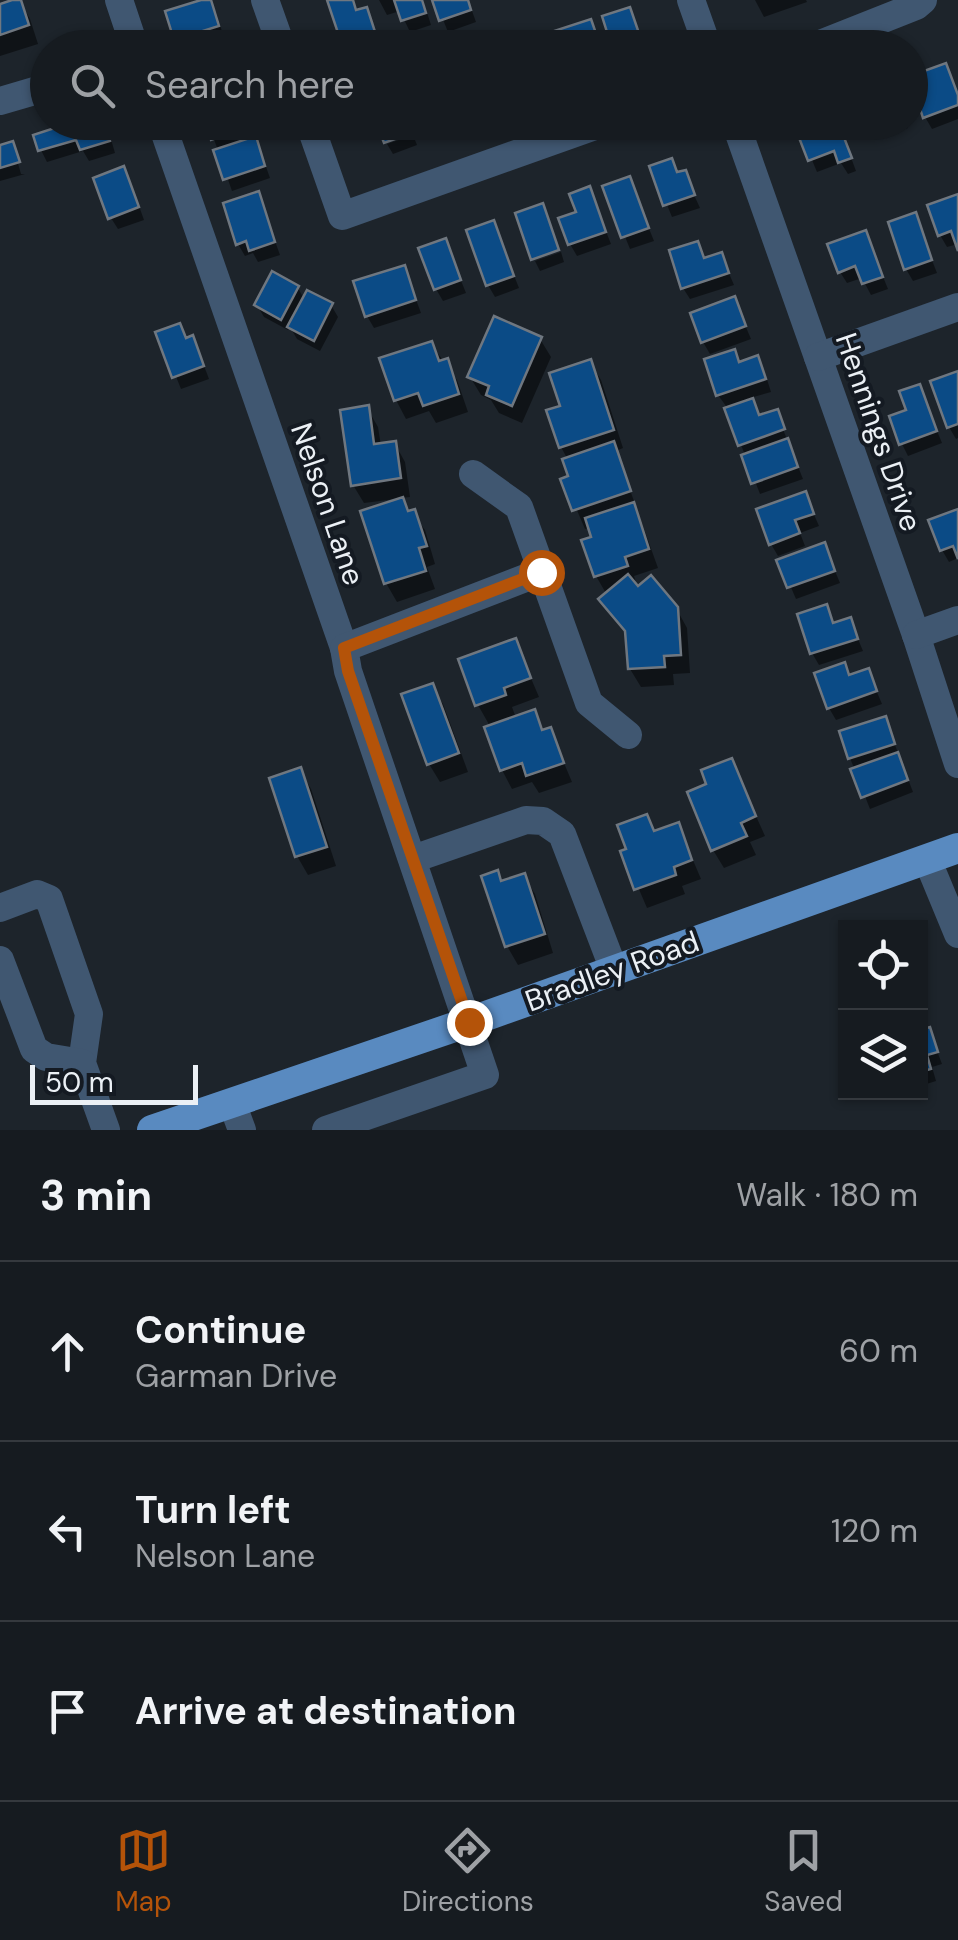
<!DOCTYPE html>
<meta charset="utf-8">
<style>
:root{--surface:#161b20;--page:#23282d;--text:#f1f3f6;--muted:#9ea1a5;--line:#35393e;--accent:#b45309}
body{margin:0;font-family:"DM Sans",sans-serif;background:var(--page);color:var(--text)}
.controls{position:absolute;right:30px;bottom:30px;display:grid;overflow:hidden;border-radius:0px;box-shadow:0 2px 8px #0004}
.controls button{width:90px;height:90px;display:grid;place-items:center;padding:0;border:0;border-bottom:2px solid var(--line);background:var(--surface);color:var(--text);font:50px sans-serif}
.scale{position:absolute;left:30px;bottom:25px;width:168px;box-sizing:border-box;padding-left:10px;border:5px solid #ebf0f5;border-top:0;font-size:28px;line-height:35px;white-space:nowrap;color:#ebf0f5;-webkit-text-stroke:8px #141a22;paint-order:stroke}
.stop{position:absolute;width:30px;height:30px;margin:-22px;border:8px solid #b45309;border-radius:50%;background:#fff}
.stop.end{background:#b45309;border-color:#fff;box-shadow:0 2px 10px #0008}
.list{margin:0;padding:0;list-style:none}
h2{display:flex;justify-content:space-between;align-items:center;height:130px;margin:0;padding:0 40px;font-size:42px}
h2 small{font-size:32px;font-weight:400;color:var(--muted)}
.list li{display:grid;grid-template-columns:65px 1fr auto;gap:30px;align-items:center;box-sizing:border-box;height:180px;padding:0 40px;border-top:2px solid var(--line)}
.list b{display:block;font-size:38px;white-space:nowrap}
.list p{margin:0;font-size:32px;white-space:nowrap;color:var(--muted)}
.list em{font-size:32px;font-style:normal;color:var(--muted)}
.icon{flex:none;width:55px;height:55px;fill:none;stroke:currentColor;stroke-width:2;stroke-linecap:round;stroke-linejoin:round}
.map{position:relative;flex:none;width:958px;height:1130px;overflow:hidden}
.search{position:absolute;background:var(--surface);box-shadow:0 2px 8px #0004;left:30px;right:30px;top:30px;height:110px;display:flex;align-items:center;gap:25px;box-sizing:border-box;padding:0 35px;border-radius:55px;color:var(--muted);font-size:38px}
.sheet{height:670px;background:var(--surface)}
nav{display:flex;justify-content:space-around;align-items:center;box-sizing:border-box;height:140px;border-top:2px solid var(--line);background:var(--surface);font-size:28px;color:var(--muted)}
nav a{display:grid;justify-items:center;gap:5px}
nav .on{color:var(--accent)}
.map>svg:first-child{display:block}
</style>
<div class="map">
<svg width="958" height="1130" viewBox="0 0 958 1130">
<rect width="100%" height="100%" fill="#1d242b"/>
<g fill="#0007">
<polygon points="19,0 30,19 38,44 0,56 0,6"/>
<polygon points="209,0 216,12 224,38 219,39 224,48 181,48 176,39"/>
<polygon points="330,0 353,0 358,12 366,10 381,48 345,48"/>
<polygon points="379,0 423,0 431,25 410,32 400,11 387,15"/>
<polygon points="435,0 468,0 476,22 448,32"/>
<polygon points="755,0 806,0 807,2 764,17"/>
<polygon points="945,66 958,94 958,119 932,129 925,117"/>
<polygon points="75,122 106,122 115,153 89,161 83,151 47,162 41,150"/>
<polygon points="208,122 250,122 270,178 232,191"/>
<polygon points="432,122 464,122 465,128 439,136"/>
<polygon points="796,122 817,122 820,130 843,136 856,171 848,174 841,163 817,172"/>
<polygon points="852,122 906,122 908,128 872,139 867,130 858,133"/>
<polygon points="413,135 417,145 393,154 387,144"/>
<polygon points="12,144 18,153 15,153 21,174 25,174 0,181 0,148"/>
<polygon points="671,161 679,174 684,173 700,208 672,217 652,168"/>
<polygon points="629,179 654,241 630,249 605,187"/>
<polygon points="130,181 144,220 118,229 111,218"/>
<polygon points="589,189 611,244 577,256 570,244"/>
<polygon points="258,194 280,255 258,262 253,253 245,256 238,244"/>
<polygon points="958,196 958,244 947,247 940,235"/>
<polygon points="914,215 937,273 913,281 906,269"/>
<polygon points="493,223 519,288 495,297 488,285"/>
<polygon points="865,233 888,289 871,295 862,278 847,283 840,272"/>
<polygon points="445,241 466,293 443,301 436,289"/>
<polygon points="697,244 705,260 721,255 734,285 690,299 683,288"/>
<polygon points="561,252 564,262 540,271 535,261"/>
<polygon points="404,268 421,313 374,328 367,316"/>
<polygon points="298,288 304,299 331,305 338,317 320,351 297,339 290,327 288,330 264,317 257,305"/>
<polygon points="734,299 751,339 710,354 703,342"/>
<polygon points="179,326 198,350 209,379 181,389 159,334"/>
<polygon points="540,339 551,357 522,423 499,413 491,400 481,395 470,377"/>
<polygon points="431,344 457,380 468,412 436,423 429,411 406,419 396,400 382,360"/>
<polygon points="734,352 740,364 757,358 764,370 771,392 750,398 760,417 776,412 803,479 760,494 726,406 718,395"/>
<polygon points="590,362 601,380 623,448 616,451 658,568 634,576 638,589 676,608 687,628 690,673 673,674 674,685 641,687 630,669 628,637 602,600 607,595 596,576 594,539 590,527 585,529 564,480 571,478 568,460 561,447 563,407"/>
<polygon points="958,375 958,438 956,439 949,427"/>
<polygon points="919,387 942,443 908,456 902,444"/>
<polygon points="367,408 378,427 381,446 395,444 405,462 410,497 401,498 425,530 435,564 427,567 435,589 397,602 386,583 396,499 364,503 353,485"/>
<polygon points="805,494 819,526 800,533 805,546 778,556 771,544"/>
<polygon points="958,512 958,558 949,562 942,550"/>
<polygon points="824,545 840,583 796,599 780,562"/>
<polygon points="826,607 834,625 850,620 863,651 819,665 812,653"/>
<polygon points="515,641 539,697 512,707 516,718 534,712 545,732 550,730 572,782 539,793 532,782 512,789 502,770 487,729 491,728 478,705 461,661"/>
<polygon points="844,665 851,677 868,671 882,704 836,720 829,708"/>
<polygon points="432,686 443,704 468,772 440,782 429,764"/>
<polygon points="885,719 913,792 870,809 850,758"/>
<polygon points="731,761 765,836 750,842 756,855 724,868 713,850 709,785"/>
<polygon points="300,770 311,789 336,866 308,875 297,856"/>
<polygon points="646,817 656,833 678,825 701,879 682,886 685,894 647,908 623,852 629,850"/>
<polygon points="497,873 503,883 524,876 535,894 553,953 518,965 507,946"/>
<polygon points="929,1030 942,1064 932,1067 936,1081 920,1086 920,1033"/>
</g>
<g fill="#0b4b86" stroke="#6f7780" stroke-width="2.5">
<polygon points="12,0 21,0 29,25 0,35 0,4"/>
<polygon points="201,0 211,0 219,26 174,40 165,11"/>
<polygon points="327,0 353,0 356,10 367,7 377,38 343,48"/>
<polygon points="394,0 422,0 426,13 401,21"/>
<polygon points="432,0 468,0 471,10 439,21"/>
<polygon points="630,7 644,48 612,48 602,16"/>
<polygon points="591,19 601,48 556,48 551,32"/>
<polygon points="220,34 224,48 182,48"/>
<polygon points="946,63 958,95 958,105 923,118 910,76"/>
<polygon points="105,122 110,141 80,150 76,140 38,151 33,135 73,122"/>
<polygon points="205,122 250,122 251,126 211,140"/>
<polygon points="376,122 408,122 412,133 384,143"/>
<polygon points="793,122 818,122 819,127 838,122 852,158 838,163 834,151 808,161"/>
<polygon points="256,136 265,166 223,180 213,150"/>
<polygon points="13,141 20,162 0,168 0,145"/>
<polygon points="672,158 677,172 686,170 695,195 663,206 649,166"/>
<polygon points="124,166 139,207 108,219 93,178"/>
<polygon points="630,176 649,228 621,238 602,186"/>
<polygon points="590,186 606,232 568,245 558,218 576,212 569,194"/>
<polygon points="259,191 275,242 249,251 246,241 236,245 223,203"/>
<polygon points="958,194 958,251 951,231 938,236 927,205"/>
<polygon points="543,203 559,250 531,260 515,213"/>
<polygon points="916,212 932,260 904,270 888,222"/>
<polygon points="494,220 514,276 486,286 466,230"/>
<polygon points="866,230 883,277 862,284 855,266 838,273 827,244"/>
<polygon points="446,238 461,280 434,290 418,248"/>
<polygon points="698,241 704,258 722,252 729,273 681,289 669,250"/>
<polygon points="405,265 416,300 365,317 353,281"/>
<polygon points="272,271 299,286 281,320 254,305"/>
<polygon points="307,290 333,303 314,341 287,327"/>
<polygon points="735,296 746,326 701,343 690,313"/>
<polygon points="494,316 542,337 512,406 486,395 489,386 467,377"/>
<polygon points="180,323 186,338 193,335 204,366 172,378 155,332"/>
<polygon points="432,341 439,361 448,358 459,394 423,406 418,393 394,401 379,358"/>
<polygon points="735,349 739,362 758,355 766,379 716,396 704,359"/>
<polygon points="591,359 614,430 559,448 546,410 560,406 549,373"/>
<polygon points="958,371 958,424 947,428 930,381"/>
<polygon points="920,384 937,431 899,445 889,416 906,410 899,391"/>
<polygon points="753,398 759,415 778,409 785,429 738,446 724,408"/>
<polygon points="369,405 374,444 396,441 401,478 351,486 340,410"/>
<polygon points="788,438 798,467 751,484 741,455"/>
<polygon points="614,441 631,491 572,511 560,479 568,476 562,459"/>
<polygon points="806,491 814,514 795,520 800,533 769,545 756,509"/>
<polygon points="403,497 408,511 415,509 427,546 419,548 426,571 384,584 360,511"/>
<polygon points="634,502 649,549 625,557 628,566 594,577 581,540 591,537 585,518"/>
<polygon points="958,509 958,559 953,546 940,551 928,520"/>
<polygon points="825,542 835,571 787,588 776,560"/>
<polygon points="628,574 638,586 651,575 678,607 681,655 664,656 665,667 628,669 625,631 598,599"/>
<polygon points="827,604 833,623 851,617 858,639 810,654 797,614"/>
<polygon points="516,638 531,678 504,688 506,695 475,706 458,659"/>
<polygon points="845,662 849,675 869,668 877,691 827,709 814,673"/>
<polygon points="433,683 459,753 427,765 401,694"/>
<polygon points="535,709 542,730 551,727 564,763 526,776 522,763 500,771 484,727"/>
<polygon points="886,716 895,744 848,759 839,731"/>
<polygon points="898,752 908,780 861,798 850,769"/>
<polygon points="732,758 756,816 741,823 747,836 711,851 687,792 706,784 701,770"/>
<polygon points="301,767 327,847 295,857 269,778"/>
<polygon points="647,814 654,831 679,822 692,860 674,867 676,875 634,890 620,851 626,849 617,825"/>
<polygon points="498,870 501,881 525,873 545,934 505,947 481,876"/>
<polygon points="930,1027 938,1052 927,1055 931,1069 920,1072 920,1030"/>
</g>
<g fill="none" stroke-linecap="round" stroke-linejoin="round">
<g stroke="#405771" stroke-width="28">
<polyline points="119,0 135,48"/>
<polyline points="265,0 282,48"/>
<polyline points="691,0 708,48"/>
<polyline points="810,48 916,6 923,0"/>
<polyline points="0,101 48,87"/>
<polyline points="161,122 344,648 348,671 485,1075 326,1130"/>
<polyline points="309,122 342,216 606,122"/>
<polyline points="735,122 916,635 958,764"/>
<polyline points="818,357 958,307"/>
<polyline points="473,474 519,507 589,703 628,735"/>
<polyline points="916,635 958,620"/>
<polyline points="344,648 541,572"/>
<polyline points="413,859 526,820 543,821 562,834 614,970"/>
<polyline points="927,859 958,934"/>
<polyline points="0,908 37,894 49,899 89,1014 82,1063 106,1130"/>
<polyline points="0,960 34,1049 46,1057 82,1063"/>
<polyline points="232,1103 242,1130"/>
</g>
<polyline stroke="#598ac0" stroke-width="30" points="152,1130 469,1022 958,848"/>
</g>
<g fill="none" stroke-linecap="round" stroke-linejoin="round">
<polyline stroke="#b45309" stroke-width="12" points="469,1022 348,671 344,648 541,572"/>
</g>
<g text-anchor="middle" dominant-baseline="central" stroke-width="8" stroke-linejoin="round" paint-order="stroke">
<g font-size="30" fill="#ebf0f5" stroke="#141a22">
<text transform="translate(879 432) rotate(71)">Hennings Drive</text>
<text transform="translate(328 504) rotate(71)">Nelson Lane</text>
<text transform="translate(612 971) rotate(-20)">Bradley Road</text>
</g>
</g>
</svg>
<div class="controls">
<button><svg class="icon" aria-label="locate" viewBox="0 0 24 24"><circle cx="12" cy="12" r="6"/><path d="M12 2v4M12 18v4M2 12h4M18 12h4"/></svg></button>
<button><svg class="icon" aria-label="layers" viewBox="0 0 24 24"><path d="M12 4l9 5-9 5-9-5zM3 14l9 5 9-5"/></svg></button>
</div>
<div class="scale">50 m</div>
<div class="stop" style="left:541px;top:572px"></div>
<div class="stop end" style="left:469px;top:1022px"></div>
<div class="search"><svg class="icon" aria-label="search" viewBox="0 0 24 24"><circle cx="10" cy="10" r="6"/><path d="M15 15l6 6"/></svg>Search here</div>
</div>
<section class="sheet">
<h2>3 min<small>Walk · 180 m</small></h2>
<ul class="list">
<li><svg class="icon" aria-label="ahead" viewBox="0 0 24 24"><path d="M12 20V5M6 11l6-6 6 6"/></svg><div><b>Continue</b><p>Garman Drive</p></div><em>60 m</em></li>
<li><svg class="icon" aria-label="left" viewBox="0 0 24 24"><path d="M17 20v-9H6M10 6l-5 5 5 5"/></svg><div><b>Turn left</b><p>Nelson Lane</p></div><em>120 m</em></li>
<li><svg class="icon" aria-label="arrive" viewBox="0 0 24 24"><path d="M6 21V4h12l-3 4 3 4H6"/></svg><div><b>Arrive at destination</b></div></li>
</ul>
</section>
<nav>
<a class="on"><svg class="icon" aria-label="map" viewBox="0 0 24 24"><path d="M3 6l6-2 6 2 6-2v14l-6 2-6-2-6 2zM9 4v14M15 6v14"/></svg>Map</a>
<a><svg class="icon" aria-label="directions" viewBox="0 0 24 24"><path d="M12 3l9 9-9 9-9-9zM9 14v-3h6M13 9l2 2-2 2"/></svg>Directions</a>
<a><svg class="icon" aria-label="saved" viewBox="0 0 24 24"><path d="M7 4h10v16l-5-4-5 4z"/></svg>Saved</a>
</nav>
